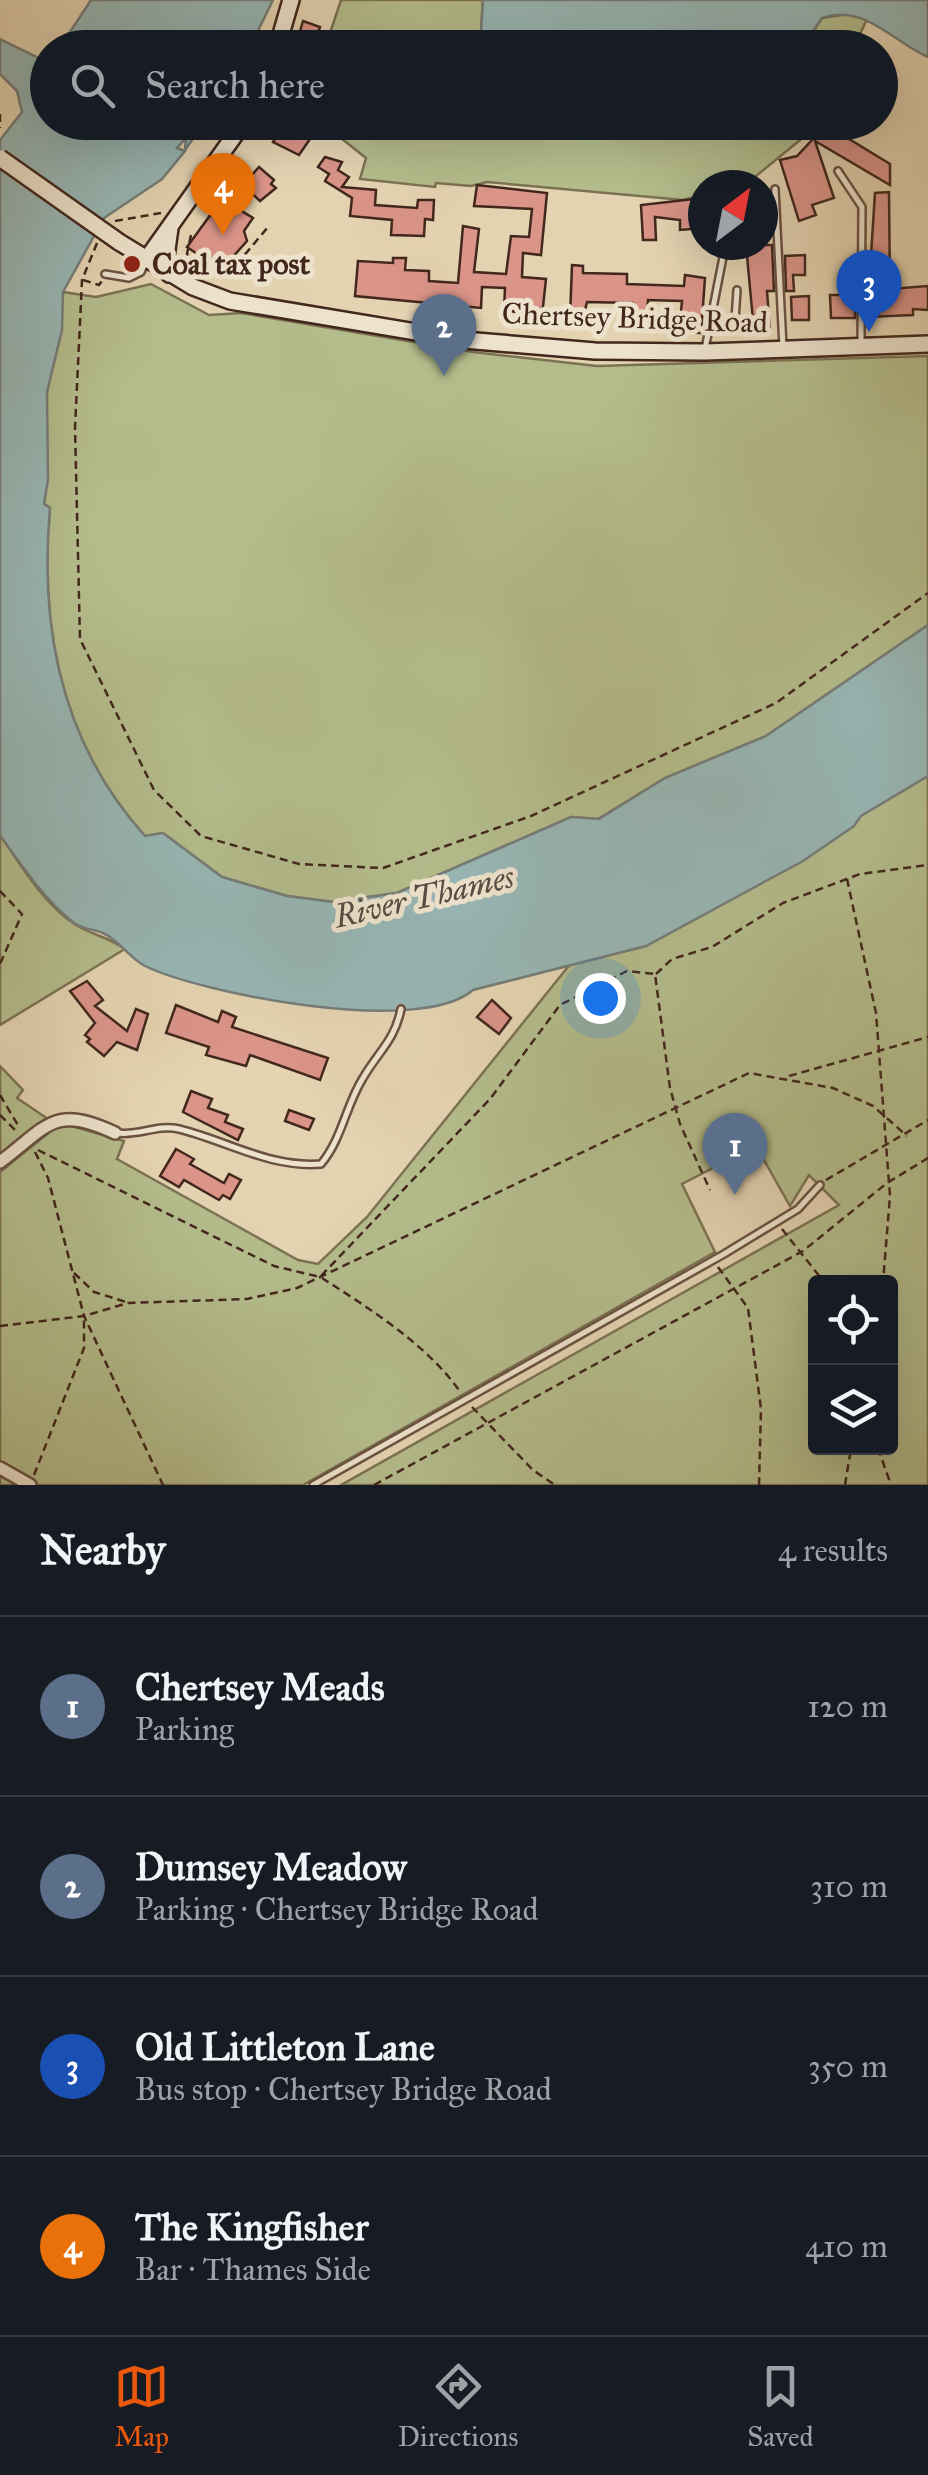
<!DOCTYPE html>
<meta charset="utf-8">
<style>
:root{--surface:#171b24;--page:#242831;--text:#f1f3f6;--muted:#9ea1a6;--line:#363941;--accent:#ea580c}
body{margin:0;font-family:"IM FELL Great Primer",serif;background:var(--page);color:var(--text)}
.controls{position:absolute;right:30px;bottom:30px;display:grid;overflow:hidden;border-radius:10px;box-shadow:0 10px 40px #0002}
.controls button{width:90px;height:90px;display:grid;place-items:center;padding:0;border:0;border-bottom:2px solid var(--line);background:var(--surface);color:var(--text);font:50px sans-serif}
.compass{position:absolute;left:688px;top:170px;width:90px;height:90px;border-radius:50%;background:var(--surface);box-shadow:0 10px 40px #0002;rotate:32deg}
.you{position:absolute;left:600px;top:998px;width:35px;height:35px;margin:-25px;border:8px solid #fff;border-radius:50%;background:#1a73e8;box-shadow:0 0 0 15px #1a73e833}
.badge{display:grid;place-items:center;width:65px;height:65px;border-radius:50%;background:var(--accent);color:#fff;font-size:32px;font-weight:700}
.pin{position:absolute;translate:-50% -82px;filter:drop-shadow(0 2px 5px #0008)}
.pin::after{content:'';position:absolute;top:52px;width:35px;height:30px;background:inherit;clip-path:polygon(0 0,100% 0,50% 100%)}
.list{margin:0;padding:0;list-style:none}
h2{display:flex;justify-content:space-between;align-items:center;height:130px;margin:0;padding:0 40px;font-size:42px}
h2 small{font-size:32px;font-weight:400;color:var(--muted)}
.list li{display:grid;grid-template-columns:65px 1fr auto;gap:30px;align-items:center;box-sizing:border-box;height:180px;padding:0 40px;border-top:2px solid var(--line)}
.list b{display:block;font-size:38px;white-space:nowrap}
.list p{margin:0;font-size:32px;white-space:nowrap;color:var(--muted)}
.list em{font-size:32px;font-style:normal;color:var(--muted)}
.icon{flex:none;width:55px;height:55px;fill:none;stroke:currentColor;stroke-width:2;stroke-linecap:round;stroke-linejoin:round}
.map{position:relative;flex:none;width:928px;height:1485px;overflow:hidden}
.search{position:absolute;background:var(--surface);box-shadow:0 10px 40px #0002;left:30px;right:30px;top:30px;height:110px;display:flex;align-items:center;gap:25px;box-sizing:border-box;padding:0 35px;border-radius:55px;color:var(--muted);font-size:38px}
.sheet{height:850px;background:var(--surface)}
nav{display:flex;justify-content:space-around;align-items:center;box-sizing:border-box;height:140px;border-top:2px solid var(--line);background:var(--surface);font-size:28px;color:var(--muted)}
nav a{display:grid;justify-items:center;gap:5px}
nav .on{color:var(--accent)}
.map>svg:first-child{display:block}
</style>
<div class="map">
<svg width="928" height="1485" viewBox="0 0 928 1485">
<rect width="100%" height="100%" fill="#e4d3b1"/>
<filter id="stains"><feTurbulence type="fractalNoise" baseFrequency=".002" numOctaves="4"/><feColorMatrix values="0 0 0 0 .2 0 0 0 0 .09 0 0 0 0 .02 0 0 0 .5 -.17"/></filter>
<radialGradient id="worn" r=".72"><stop offset=".6" stop-color="#630" stop-opacity="0"/><stop offset="1" stop-color="#630" stop-opacity=".3"/></radialGradient>
<g fill="#b4bc8c" stroke="#7b7254" stroke-width="2.5" fill-rule="evenodd">
<polygon points="341,0 483,0 480,47 325,48"/>
<polygon points="849,14 867,19 854,47 802,48 822,18"/>
<polygon points="322,123 829,123 828,126 821,123 745,185 703,185 703,195 683,200 487,182 471,186 436,183 435,187 360,179 366,158"/>
<path d="M151 284 209 315 241 313 473 352 597 366 928 356V625L766 736 665 778 598 819 571 817 397 893 333 902 287 896 222 877 163 833 145 836C62 744 39 629 50 508L44 504C50 468 43 431 47 394 50 359 62 328 63 292L96 297Z"/>
<path d="M928 772V1485H341L839 1205 809 1175 790 1206 756 1146 682 1184 715 1252 303 1485H0V1172L61 1123 124 1141 117 1159 298 1260 318 1264 367 1217 571 963 646 946ZM816 1282H890V1448H816Z"/>
<path d="M0 835C21 865 45 906 76 925 92 935 109 937 125 949L0 1025Z"/>
<polygon points="0,1066 23,1090 17,1098 48,1119 0,1156"/>
</g>
<g fill="#97b6b4" stroke="#757d78" stroke-width="2.5">
<polygon points="91,0 273,0 250,47 60,47"/>
<path d="M483 0H928V57C893 42 864 3 822 18L802 47H480Z"/>
<path d="M0 39 47 62 48 122 204 123 185 150 186 138 177 148 185 151 162 179 104 218 63 292 62 330 47 392 48 480 44 504 50 508C39 628 62 744 145 836L163 833 222 877 287 896 333 902 397 893 571 817 599 819 665 778 766 736 928 625V776L861 816 854 826 803 861 646 946 473 990C419 1037 200 993 145 966 129 958 119 940 103 933 93 929 82 929 74 923 44 899 22 866 0 835V140L22 112 17 91 0 74Z"/>
</g>
<g fill="#da9488" stroke="#42271d" stroke-width="2.5">
<polygon points="303,21 320,27 313,48 295,48"/>
<polygon points="287,122 310,139 299,155 273,142"/>
<polygon points="826,125 890,164 890,185 815,141 834,198 812,205 816,215 799,221 780,160 797,156"/>
<polygon points="325,157 342,162 338,170 349,177 342,187 376,190 375,205 417,208 418,200 434,200 433,220 425,219 424,236 391,235 392,220 350,216 352,198 325,181 329,174 318,167"/>
<polygon points="259,167 274,180 271,184 276,188 260,201 243,185"/>
<polygon points="477,185 547,193 541,255 523,253 522,277 546,279 542,316 504,310 505,288 482,287 481,308 355,296 358,261 393,263 393,258 406,258 405,270 429,271 429,281 458,283 463,226 479,229 474,272 506,274 511,236 529,237 532,209 474,206"/>
<polygon points="889,192 890,289 928,286 928,310 913,309 913,315 867,317 875,193"/>
<polygon points="703,198 703,228 680,230 680,220 655,217 656,240 643,240 641,205"/>
<polygon points="222,199 253,218 244,231 247,241 221,270 187,247"/>
<polygon points="746,245 772,245 774,291 767,291 770,330 754,331"/>
<polygon points="805,255 805,275 793,275 794,291 786,291 785,256"/>
<polygon points="572,265 583,266 583,273 627,274 627,284 684,286 685,275 705,278 701,333 679,332 682,301 648,300 647,313 633,312 633,303 587,302 583,318 570,318"/>
<polygon points="830,295 855,295 855,318 831,318"/>
<polygon points="809,296 809,320 792,320 791,297"/>
<polygon points="87,981 103,1000 95,1006 127,1031 136,1009 148,1014 137,1050 117,1042 104,1056 87,1042 90,1039 85,1035 95,1023 70,991"/>
<polygon points="492,1000 511,1018 499,1034 477,1017"/>
<polygon points="176,1005 218,1022 222,1011 236,1017 232,1027 328,1058 320,1080 250,1055 246,1066 206,1055 209,1047 166,1033"/>
<polygon points="191,1091 212,1099 208,1108 228,1115 225,1122 243,1129 238,1140 183,1112"/>
<polygon points="289,1110 314,1119 309,1130 285,1121"/>
<polygon points="176,1149 194,1159 190,1164 224,1183 229,1174 241,1180 230,1199 223,1195 219,1200 184,1180 179,1187 160,1176"/>
</g>
<g fill="none" stroke-linecap="round" stroke-linejoin="round">
<g stroke="#6a5242" stroke-width="10">
<g id="lane">
<polyline points="838,171 862,207 861,344"/>
<polyline points="775,189 783,347"/>
<polyline points="105,274 129,278 141,272 145,263"/>
<polyline points="711,320 735,320 737,290"/>
<polyline points="705,349 725,247"/>
<path d="M118 1133C139 1136 157 1124 179 1129 228 1141 269 1168 321 1164 342 1139 346 1105 363 1078 378 1052 395 1040 401 1009"/>
<polyline points="313,1485 724,1254 798,1209 820,1185"/>
</g>
</g>
<g stroke="#6a5242" stroke-width="16">
<g id="street">
<path d="M0 1162C48 1126 54 1104 115 1133"/>
<polyline points="0,1468 30,1485"/>
</g>
</g>
<g stroke="#42271d" stroke-width="20">
<g id="secondary">
<polyline points="277,48 291,0"/>
<polyline points="119,242 193,287 230,301 464,340 595,351 705,352 928,344"/>
<polyline points="146,260 244,122"/>
<polyline points="169,274 165,264 170,228"/>
</g>
</g>
<g stroke="#42271d" stroke-width="2.5" stroke-dasharray="8 5" stroke-linecap="butt">
<polyline points="0,114 0,128"/>
<polyline points="115,221 161,213"/>
<polyline points="191,235 187,254 221,275 237,264 268,227"/>
<polyline points="97,243 82,280 75,428 80,639 154,790 201,836 299,864 383,868 531,816 776,703 928,593"/>
<polyline points="83,280 99,285 102,281"/>
<polyline points="847,879 876,1013 890,1196 883,1282"/>
<polyline points="0,891 22,914 0,964"/>
<polyline points="656,974 672,959 712,947 783,903 860,874 928,865"/>
<polyline points="789,1076 928,1037"/>
<polyline points="0,1095 19,1127"/>
<polyline points="0,1115 17,1132"/>
<polyline points="38,1150 274,1266 320,1277 490,1099 560,1005 627,971 655,974 670,1088 680,1124 710,1190"/>
<polyline points="35,1152 48,1178 84,1316 163,1485"/>
<polyline points="826,1180 928,1120"/>
<polyline points="782,1229 824,1282"/>
<polyline points="718,1267 748,1308 761,1409 759,1485"/>
<polyline points="74,1273 94,1292 126,1302"/>
<path d="M322 1278C370 1309 428 1345 461 1393"/>
<polyline points="0,1326 84,1316 128,1303 247,1299 297,1288 749,1073 833,1088 873,1106 907,1136"/>
<polyline points="472,1407 533,1470 555,1485"/>
<polyline points="878,1448 891,1485"/>
<polyline points="34,1475 84,1348 84,1318"/>
<polyline points="374,1485 803,1251 887,1183 928,1158"/>
<polyline points="845,1485 851,1448"/>
</g>
<use href="#lane" stroke="#ede2cc" stroke-width="5"/>
<use href="#street" stroke="#ede2cc" stroke-width="11"/>
<use href="#secondary" stroke="#ede2cc" stroke-width="15"/>
<g stroke="#42271d" stroke-width="20" stroke-linecap="butt">
<polyline id="secondary-bridge" points="0,158 119,242"/>
</g>
<use href="#secondary-bridge" stroke="#ede2cc" stroke-width="15"/>
</g>
<circle fill="#8f2418" stroke="#ede2cc" stroke-width="4" cx="132" cy="264" r="10"/>
<g text-anchor="middle" dominant-baseline="central" stroke-width="10" stroke-linejoin="round" paint-order="stroke">
<g font-size="30" font-weight="bold" fill="#42271d" stroke="#ede2cc" text-anchor="start">
<text x="152" y="264">Coal tax post</text>
</g>
<g font-size="30" fill="#42271d" stroke="#ede2cc">
<text transform="translate(635 318) rotate(2)">Chertsey Bridge Road</text>
</g>
<g font-size="32" font-style="italic" fill="#574b43" stroke="#ede2cc">
<text transform="translate(424 897) rotate(-13)">River Thames</text>
</g>
</g>
<rect width="100%" height="100%" filter="url(#stains)"/>
<rect width="100%" height="100%" fill="url(#worn)"/>
</svg>
<div class="controls">
<button><svg class="icon" aria-label="locate" viewBox="0 0 24 24"><circle cx="12" cy="12" r="6"/><path d="M12 2v4M12 18v4M2 12h4M18 12h4"/></svg></button>
<button><svg class="icon" aria-label="layers" viewBox="0 0 24 24"><path d="M12 4l9 5-9 5-9-5zM3 14l9 5 9-5"/></svg></button>
</div>
<svg class="compass" viewBox="-18 -18 36 36"><path d="M0-13l5 13h-10z" fill="#e53935"/><path d="M0 13l5-13h-10z" fill="#9ea1a6"/></svg>
<div class="you"></div>
<div class="pin badge" style="left:735px;top:1195px;background:#5c6f8a">1</div>
<div class="pin badge" style="left:444px;top:376px;background:#5c6f8a">2</div>
<div class="pin badge" style="left:869px;top:332px;background:#1a4fb4">3</div>
<div class="pin badge" style="left:223px;top:235px;background:#e8710a">4</div>
<div class="search"><svg class="icon" aria-label="search" viewBox="0 0 24 24"><circle cx="10" cy="10" r="6"/><path d="M15 15l6 6"/></svg>Search here</div>
</div>
<section class="sheet">
<h2>Nearby<small>4 results</small></h2>
<ul class="list">
<li><span class="badge" style="background:#5c6f8a">1</span><div><b>Chertsey Meads</b><p>Parking</p></div><em>120 m</em></li>
<li><span class="badge" style="background:#5c6f8a">2</span><div><b>Dumsey Meadow</b><p>Parking · Chertsey Bridge Road</p></div><em>310 m</em></li>
<li><span class="badge" style="background:#1a4fb4">3</span><div><b>Old Littleton Lane</b><p>Bus stop · Chertsey Bridge Road</p></div><em>350 m</em></li>
<li><span class="badge" style="background:#e8710a">4</span><div><b>The Kingfisher</b><p>Bar · Thames Side</p></div><em>410 m</em></li>
</ul>
</section>
<nav>
<a class="on"><svg class="icon" aria-label="map" viewBox="0 0 24 24"><path d="M3 6l6-2 6 2 6-2v14l-6 2-6-2-6 2zM9 4v14M15 6v14"/></svg>Map</a>
<a><svg class="icon" aria-label="directions" viewBox="0 0 24 24"><path d="M12 3l9 9-9 9-9-9zM9 14v-3h6M13 9l2 2-2 2"/></svg>Directions</a>
<a><svg class="icon" aria-label="saved" viewBox="0 0 24 24"><path d="M7 4h10v16l-5-4-5 4z"/></svg>Saved</a>
</nav>
